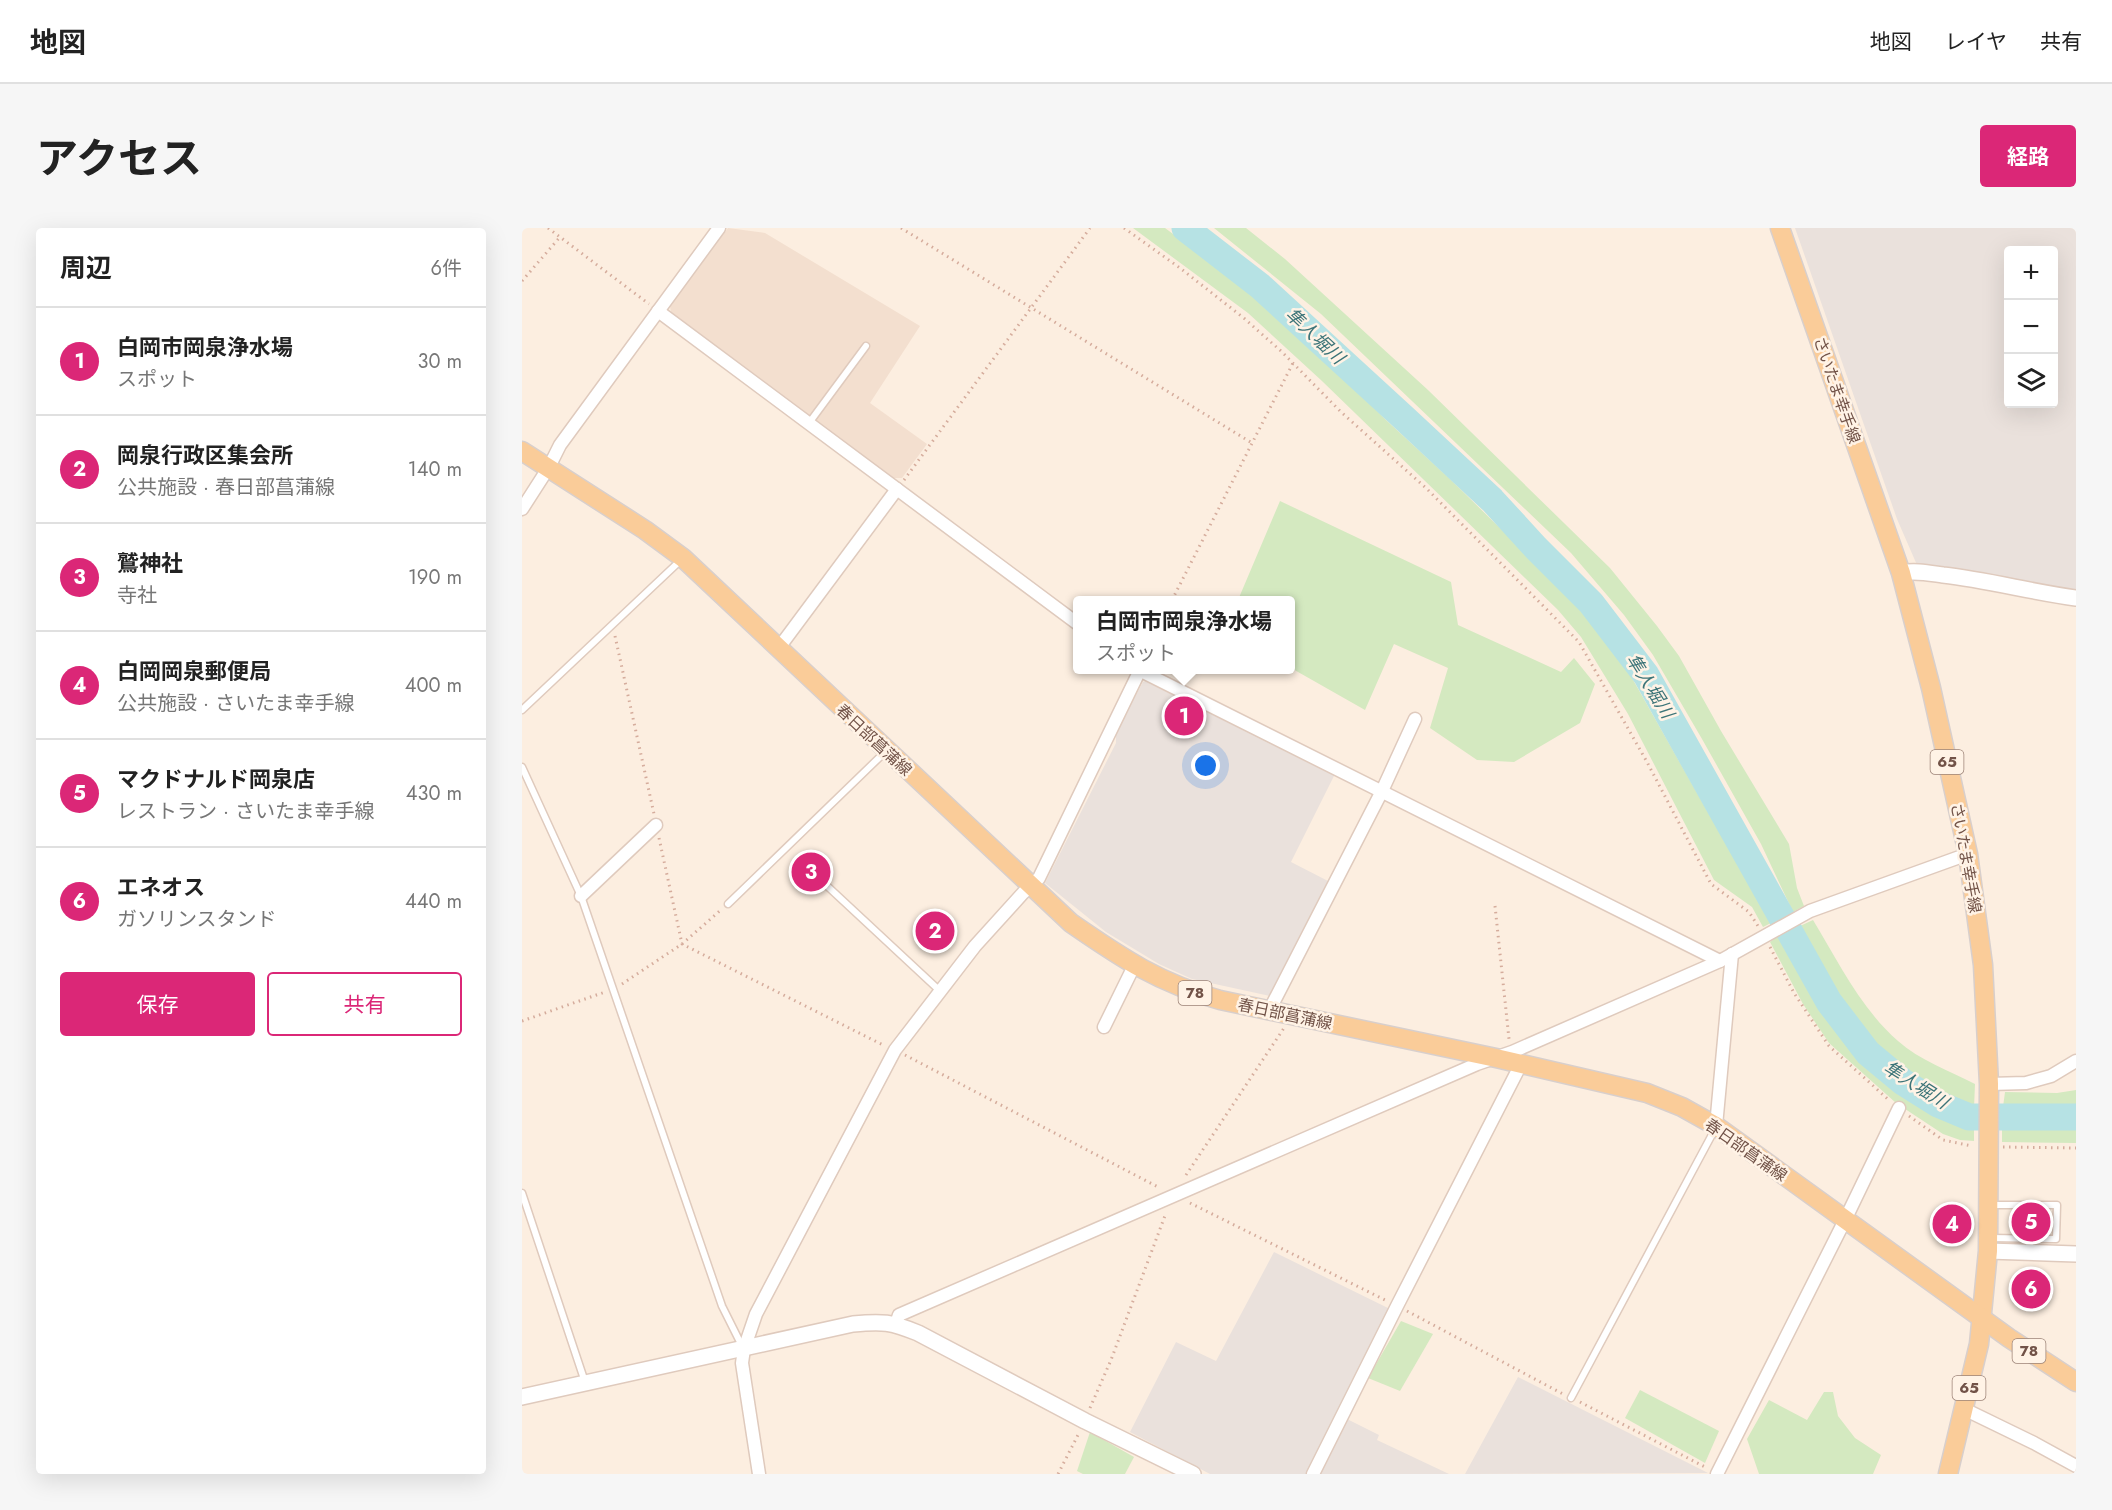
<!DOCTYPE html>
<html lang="ja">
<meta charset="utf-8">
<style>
:root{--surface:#fff;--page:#f6f6f6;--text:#222;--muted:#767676;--line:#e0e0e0;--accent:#db2777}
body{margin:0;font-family:Jost,"Noto Sans JP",sans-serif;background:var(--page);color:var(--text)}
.controls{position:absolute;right:18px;top:18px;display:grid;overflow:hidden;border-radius:6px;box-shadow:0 6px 24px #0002}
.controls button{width:54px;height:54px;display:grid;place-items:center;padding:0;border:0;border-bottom:2px solid var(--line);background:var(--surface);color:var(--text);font:30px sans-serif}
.you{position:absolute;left:684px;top:538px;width:21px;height:21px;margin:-15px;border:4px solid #fff;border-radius:50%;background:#1a73e8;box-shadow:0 0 0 9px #1a73e833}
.badge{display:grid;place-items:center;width:39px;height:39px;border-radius:50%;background:var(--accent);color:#fff;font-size:20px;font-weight:700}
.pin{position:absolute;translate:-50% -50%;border:3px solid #fff;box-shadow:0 2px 6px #0006}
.popup{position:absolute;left:551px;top:368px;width:222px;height:78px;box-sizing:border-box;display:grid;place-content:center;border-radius:6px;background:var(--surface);filter:drop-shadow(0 2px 4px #0005);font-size:20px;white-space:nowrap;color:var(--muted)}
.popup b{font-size:22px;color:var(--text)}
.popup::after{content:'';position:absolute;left:50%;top:100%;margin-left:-12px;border:12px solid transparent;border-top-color:var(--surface)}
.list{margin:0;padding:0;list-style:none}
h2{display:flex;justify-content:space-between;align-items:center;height:78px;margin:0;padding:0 24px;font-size:26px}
h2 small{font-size:20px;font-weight:400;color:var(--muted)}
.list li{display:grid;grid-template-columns:39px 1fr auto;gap:18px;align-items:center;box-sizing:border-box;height:108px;padding:0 24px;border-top:2px solid var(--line)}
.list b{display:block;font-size:22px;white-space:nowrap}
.list p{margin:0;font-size:20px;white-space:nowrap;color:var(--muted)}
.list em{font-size:20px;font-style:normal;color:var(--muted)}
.actions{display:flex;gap:12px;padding:18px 24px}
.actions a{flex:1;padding:14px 0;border:2px solid var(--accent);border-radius:6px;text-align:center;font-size:21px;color:var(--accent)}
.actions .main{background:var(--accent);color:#fff}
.icon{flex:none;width:33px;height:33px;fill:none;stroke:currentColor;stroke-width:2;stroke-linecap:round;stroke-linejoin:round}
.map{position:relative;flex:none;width:1554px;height:1246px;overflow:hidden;border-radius:6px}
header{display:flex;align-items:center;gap:36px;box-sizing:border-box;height:84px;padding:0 30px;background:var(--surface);border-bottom:2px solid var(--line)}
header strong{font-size:28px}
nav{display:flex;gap:33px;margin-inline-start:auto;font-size:21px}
.intro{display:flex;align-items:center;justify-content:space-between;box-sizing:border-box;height:144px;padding:0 36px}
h1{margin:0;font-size:42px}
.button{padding:15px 27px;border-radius:6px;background:var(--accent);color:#fff;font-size:21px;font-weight:700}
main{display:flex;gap:36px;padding:0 36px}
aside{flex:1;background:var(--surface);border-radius:6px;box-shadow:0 6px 24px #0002}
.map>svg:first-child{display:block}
</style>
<header>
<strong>地図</strong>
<nav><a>地図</a><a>レイヤ</a><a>共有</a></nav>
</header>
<div class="intro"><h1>アクセス</h1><a class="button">経路</a></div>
<main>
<aside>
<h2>周辺<small>6件</small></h2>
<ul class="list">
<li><span class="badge">1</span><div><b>白岡市岡泉浄水場</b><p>スポット</p></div><em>30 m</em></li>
<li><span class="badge">2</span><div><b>岡泉行政区集会所</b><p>公共施設 · 春日部菖蒲線</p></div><em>140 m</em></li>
<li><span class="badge">3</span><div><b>鷲神社</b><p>寺社</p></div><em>190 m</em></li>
<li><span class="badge">4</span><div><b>白岡岡泉郵便局</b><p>公共施設 · さいたま幸手線</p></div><em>400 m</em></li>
<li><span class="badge">5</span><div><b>マクドナルド岡泉店</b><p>レストラン · さいたま幸手線</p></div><em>430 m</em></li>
<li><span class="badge">6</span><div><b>エネオス</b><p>ガソリンスタンド</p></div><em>440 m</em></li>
</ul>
<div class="actions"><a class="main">保存</a><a>共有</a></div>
</aside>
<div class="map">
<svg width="1554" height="1246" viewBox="0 0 1554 1246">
<rect width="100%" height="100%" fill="#fceee0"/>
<polygon fill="#f3dfcf" points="206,0 243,5 398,98 348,175 405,216 380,250 371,250 149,85 148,78"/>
<g fill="#eae1dc" fill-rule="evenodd">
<path d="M1273 0H1554V362L1460 345 1395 337 1375 291ZM1486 22H1532V176H1486Z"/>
<polygon points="627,452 813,546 769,634 808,654 748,768 670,751 637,736 584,704 523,655 594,515 594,504 621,454"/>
<polygon points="752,1024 870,1082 815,1186 857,1207 855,1212 927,1246 688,1246 608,1204 654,1114 694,1133"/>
<polygon points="996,1149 1186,1245 943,1246"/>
</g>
<g fill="#d4e9c0">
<polygon points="611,0 643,0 737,70 811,138 864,192 928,251 1039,360 1080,407 1106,443 1187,586 1253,693 1241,699 1230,679 1192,652 1106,486 1059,409 1036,382 800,153 726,85"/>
<polygon points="692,0 724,0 763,31 906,162 1088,340 1135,398 1157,428 1199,503 1267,616 1275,660 1282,678 1271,684 1239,616 1180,511 1131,427 1102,387 1049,325 799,86"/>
<polygon points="758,273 929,354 936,397 1039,444 1052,430 1073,456 1058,495 992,534 955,532 908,500 926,440 872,416 843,482 769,440 768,372 716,372"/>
<path d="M1291 692C1316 733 1339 781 1376 813 1397 832 1428 843 1453 856L1452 880 1438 878 1413 866 1351 820 1328 789 1300 748 1291 727 1289 716 1278 698Z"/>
<path d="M1259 706C1299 773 1330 830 1398 873 1416 883 1431 893 1452 897V913L1438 912 1421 906 1374 875 1307 815 1281 776 1248 714Z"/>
<polygon points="1554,862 1554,878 1481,879 1483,864 1535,865"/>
<polygon points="1480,898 1554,900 1554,915 1480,914"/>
<polygon points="879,1093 911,1106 878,1163 846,1150"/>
<polygon points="1118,1162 1197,1203 1183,1235 1103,1190"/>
<polygon points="1302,1164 1311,1164 1316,1188 1333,1210 1359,1227 1351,1246 1237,1246 1225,1211 1247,1172 1285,1192"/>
<polygon points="568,1204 612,1229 603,1246 561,1246 555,1243"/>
</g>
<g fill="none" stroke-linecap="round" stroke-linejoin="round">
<polyline stroke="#b6e2e4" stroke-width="27" points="663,0 738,58 882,190 970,272 1014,320 1069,375 1124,447 1307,774 1346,825 1381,854 1416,876 1447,889 1554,889"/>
<g stroke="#dfcabd" stroke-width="9">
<g id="service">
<polyline points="287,195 344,118"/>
<polyline points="0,482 160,331"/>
<polyline points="0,539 59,668 200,1078 220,1118"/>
<polyline points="303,656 418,763"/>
<polyline points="206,676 363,524"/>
<polyline points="0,965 63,1154"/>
<polyline points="1469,1010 1534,1011 1535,977 1470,977"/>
<polyline points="1049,1170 1193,901"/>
</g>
</g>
<g stroke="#dfcabd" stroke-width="15">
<g id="minor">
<polyline points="136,83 556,396"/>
<polyline points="0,281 27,239 38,217 197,0"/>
<polyline points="256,421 375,261"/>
<polyline points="617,442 1198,733"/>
<polyline points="59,668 134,597"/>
<polyline points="747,783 860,563 893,491"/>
<polyline points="582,799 612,738"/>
<polyline points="1467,856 1504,855 1529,848 1554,833"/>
<polyline points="1194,898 1210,726"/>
<polyline points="374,1096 377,1087 955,836 990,824 1198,733 1288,683 1446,626"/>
<polyline points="1442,1181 1512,1215 1554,1238"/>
<polyline points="237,1246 220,1135 222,1121 234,1086 373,822 453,718 501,665 517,650 618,442"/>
<polyline points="791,1246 875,1078 999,836"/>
<polyline points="1195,1246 1323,992 1377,880"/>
</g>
</g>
<g stroke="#dfcabd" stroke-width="18">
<g id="tertiary">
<path d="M1379 345C1393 342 1407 345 1421 347 1466 352 1509 364 1554 370"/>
<polyline points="1466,1023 1554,1026"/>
<path d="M0 1169 331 1096C361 1093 369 1094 396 1105L563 1193 671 1246"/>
</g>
</g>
<g stroke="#d8cfcc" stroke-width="21">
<g id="primary">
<polyline points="1258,0 1379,345 1409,460 1446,626 1461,737 1467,856 1466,1023 1457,1116 1426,1246"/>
<path d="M0 223 123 302 161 330 549 695C601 731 637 755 698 772L974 830 1125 865 1160 879 1194 898 1487 1110 1554 1154"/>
</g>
</g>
<g stroke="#d5ac9c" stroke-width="3" stroke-dasharray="1.5 4.5" stroke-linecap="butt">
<polyline points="26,0 127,76"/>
<polyline points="379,0 730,215"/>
<polyline points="602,0 658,40 723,91 760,124 819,184 905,261 1057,414 1125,534 1189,656 1227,684 1236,698"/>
<polyline points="0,53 38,9"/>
<polyline points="382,252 568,0"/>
<polyline points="650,372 771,135"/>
<polyline points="93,408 132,586"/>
<polyline points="137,610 160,716 363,818"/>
<polyline points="973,678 987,811"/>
<polyline points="1248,719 1272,765 1307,818 1368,873"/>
<polyline points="100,756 160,716 200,681"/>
<polyline points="0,793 83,764"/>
<polyline points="383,827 638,960"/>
<polyline points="1387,888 1421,912 1450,918"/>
<polyline points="1481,919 1554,920"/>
<polyline points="664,947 762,800"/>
<polyline points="668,975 863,1072"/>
<polyline points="885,1083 1041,1166"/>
<polyline points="1058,1174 1185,1240"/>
<polyline points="568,1180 589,1132 644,985"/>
<polyline points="536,1246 557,1205"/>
</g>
<use href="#service" stroke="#fff" stroke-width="6"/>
<use href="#minor" stroke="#fff" stroke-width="12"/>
<use href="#tertiary" stroke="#fff" stroke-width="15"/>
<use href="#primary" stroke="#facc99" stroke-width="18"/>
</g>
<g text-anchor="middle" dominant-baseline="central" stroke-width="5" stroke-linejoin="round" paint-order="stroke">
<g fill="#fff3e6" stroke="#9c8377" stroke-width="1.5">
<rect x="1408.5" y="522" width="33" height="24" rx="4.5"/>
<rect x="656.5" y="753" width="33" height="24" rx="4.5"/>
<rect x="1490.5" y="1111" width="33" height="24" rx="4.5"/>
<rect x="1430.5" y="1148" width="33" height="24" rx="4.5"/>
</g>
<g font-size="15" font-weight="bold" fill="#725348">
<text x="1425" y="534">65</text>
<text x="673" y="765">78</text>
<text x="1507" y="1123">78</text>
<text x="1447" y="1160">65</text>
</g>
<g font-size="16" fill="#725348" stroke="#fff3e6">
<text transform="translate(1315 162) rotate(71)">さいたま幸手線</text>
<text transform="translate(352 512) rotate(43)">春日部菖蒲線</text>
<text transform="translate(1444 630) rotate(80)">さいたま幸手線</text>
<text transform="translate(763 786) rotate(12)">春日部菖蒲線</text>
<text transform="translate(1224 922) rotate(35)">春日部菖蒲線</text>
</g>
<g font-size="18" font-style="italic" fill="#3c7478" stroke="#fff3e6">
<text transform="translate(793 108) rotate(43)">隼人堀川</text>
<text transform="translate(1128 458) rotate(58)">隼人堀川</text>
<text transform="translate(1394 857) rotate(32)">隼人堀川</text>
</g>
</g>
</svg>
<div class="controls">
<button>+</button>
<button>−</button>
<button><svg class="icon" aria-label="layers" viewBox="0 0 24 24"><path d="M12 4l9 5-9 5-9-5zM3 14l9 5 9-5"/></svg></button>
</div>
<div class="you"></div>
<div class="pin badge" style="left:662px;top:488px">1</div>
<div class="popup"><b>白岡市岡泉浄水場</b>スポット</div>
<div class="pin badge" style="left:413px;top:703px">2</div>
<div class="pin badge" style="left:289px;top:644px">3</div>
<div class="pin badge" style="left:1430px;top:996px">4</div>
<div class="pin badge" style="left:1509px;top:994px">5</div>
<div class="pin badge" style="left:1509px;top:1061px">6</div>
</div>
</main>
